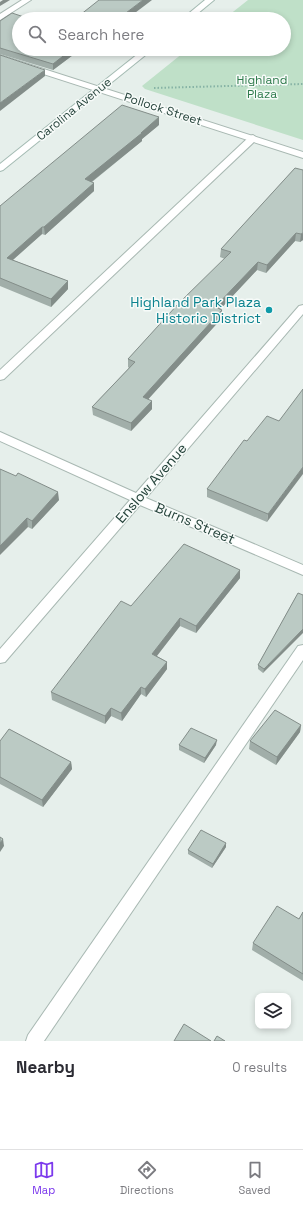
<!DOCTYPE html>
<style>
:root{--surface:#fff;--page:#f7f7f7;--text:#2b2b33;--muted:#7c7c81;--line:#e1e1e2;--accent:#7c3aed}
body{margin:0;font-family:"Space Grotesk",sans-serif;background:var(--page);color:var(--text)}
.controls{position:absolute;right:12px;bottom:12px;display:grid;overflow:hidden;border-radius:8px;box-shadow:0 2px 6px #0003}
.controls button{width:36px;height:36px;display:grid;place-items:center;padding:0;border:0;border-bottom:1px solid var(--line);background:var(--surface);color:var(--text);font:20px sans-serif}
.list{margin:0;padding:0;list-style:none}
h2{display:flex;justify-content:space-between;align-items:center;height:52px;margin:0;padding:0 16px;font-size:17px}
h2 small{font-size:13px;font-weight:400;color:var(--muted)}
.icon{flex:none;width:22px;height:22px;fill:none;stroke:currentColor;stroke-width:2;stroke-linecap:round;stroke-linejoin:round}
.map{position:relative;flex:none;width:303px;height:1041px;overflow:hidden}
.search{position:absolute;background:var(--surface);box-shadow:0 2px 6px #0003;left:12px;right:12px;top:12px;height:44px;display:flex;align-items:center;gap:10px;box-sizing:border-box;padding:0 14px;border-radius:22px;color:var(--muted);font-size:15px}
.sheet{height:108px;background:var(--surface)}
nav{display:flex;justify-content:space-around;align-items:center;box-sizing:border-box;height:56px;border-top:1px solid var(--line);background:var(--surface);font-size:11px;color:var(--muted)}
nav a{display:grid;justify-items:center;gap:2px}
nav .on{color:var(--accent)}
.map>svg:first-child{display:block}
</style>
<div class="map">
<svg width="303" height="1041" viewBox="0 0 303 1041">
<rect width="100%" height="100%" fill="#e6efeb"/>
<polygon fill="#bfe0c8" points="248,0 303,0 303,140 145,89 142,86 188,49 284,49 284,19 224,19"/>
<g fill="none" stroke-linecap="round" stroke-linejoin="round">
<g stroke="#a8b8b2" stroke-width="2">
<g id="lane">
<polygon points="22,0 31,0 0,20 0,14"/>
<polygon points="253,135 257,138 256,140 4,379 0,380 0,370 250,136"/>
<polygon points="303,645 303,660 44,1041 26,1041 28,1035 298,646"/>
</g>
</g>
<g stroke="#a8b8b2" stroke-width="2">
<g id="street">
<polygon points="0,55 303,152 303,158 0,60"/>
<polygon points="303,305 303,314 146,498 303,565 303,575 140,505 5,662 0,663 0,649 130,500 0,441 0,432 136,493 299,306"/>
</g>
</g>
<g stroke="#a4bbb3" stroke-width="2">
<g id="secondary">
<polygon points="205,0 214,0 191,19 182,19"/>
<polygon points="144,49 153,49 3,170 0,171 0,164"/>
</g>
</g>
<polyline stroke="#86b3a5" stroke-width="2" stroke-dasharray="1.5 2" stroke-linecap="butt" points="154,88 303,84"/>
<use href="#lane" fill="#fff" fill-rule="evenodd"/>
<use href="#street" fill="#fff" fill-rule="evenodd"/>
<use href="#secondary" fill="#fff" fill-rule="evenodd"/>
</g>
<g fill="#a1aea9">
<polygon points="0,21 19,49 81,49 53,70 0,54"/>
<polygon points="159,125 142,139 142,141 92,182 94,191 45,235 42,234 13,260 68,281 68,289 51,307 0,286 0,206"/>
<polygon points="295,168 303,240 300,242 295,241 266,273 257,270 220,309 222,318 148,399 152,409 131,431 93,415 92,407 129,368 128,367 128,359 225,259 220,257 221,249"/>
<polygon points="279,421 267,522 207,497 207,489 247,441"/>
<polygon points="0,469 59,500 32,529 28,527"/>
<polygon points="240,570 240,578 196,633 180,626 157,656 167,662 167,669 146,697 141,694 122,721 111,716 105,724 52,700 51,692 131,606"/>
<polygon points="298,593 263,673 258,669 258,665"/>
<polygon points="301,725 300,732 276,765 249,749 250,741"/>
<polygon points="0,741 71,762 72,769 43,807 0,784"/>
<polygon points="179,745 216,745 204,763 179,750"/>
<polygon points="226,847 212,868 188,854 188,850"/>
<polygon points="303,912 303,981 252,950 253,943 299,919"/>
</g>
<g fill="#838d89">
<polygon points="3,0 10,0 0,6 0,2"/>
<polygon points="143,0 152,0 127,19 118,19"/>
<polygon points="72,49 81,49 53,70 53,64"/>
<polygon points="45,70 45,76 0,111 0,103"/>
<polygon points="159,117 159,125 142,139 142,141 85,187 85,179"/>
<polygon points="94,183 94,191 45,235 44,227"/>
<polygon points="42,227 42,234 7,265 7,258"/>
<polygon points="296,233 295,241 266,273 267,265"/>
<polygon points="303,233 303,240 300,242 301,234"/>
<polygon points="258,262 257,270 215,315 215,307"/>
<polygon points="68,281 68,289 51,307 51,299"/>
<polygon points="222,310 222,318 143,405 143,397"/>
<polygon points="152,401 152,409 131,431 131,423"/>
<polygon points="303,467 303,474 267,522 268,514"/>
<polygon points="58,492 59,500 32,529 32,521"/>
<polygon points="27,518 28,527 0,555 0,546"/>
<polygon points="240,570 240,578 196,633 196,626"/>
<polygon points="180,618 180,626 152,662 152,654"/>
<polygon points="303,629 303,633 263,673 264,669"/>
<polygon points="167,662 167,669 146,697 145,689"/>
<polygon points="141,687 141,694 122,721 121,713"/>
<polygon points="111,708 111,716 105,724 105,716"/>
<polygon points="301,725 300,732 276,765 277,757"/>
<polygon points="217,740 216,745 204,763 205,758"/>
<polygon points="71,762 72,769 43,807 42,800"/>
<polygon points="3,839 4,846 0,852 0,843"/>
<polygon points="226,843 226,847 212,868 213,864"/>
</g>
<g fill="#bbcac4" stroke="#838d89">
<polygon points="99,0 143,0 118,19 75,19"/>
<polygon points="12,13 30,19 19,19 19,49 72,49 53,64 0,48 0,21"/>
<polygon points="0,55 45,70 0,103"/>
<polygon points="122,105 159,117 141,133 142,133 85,179 94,183 44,227 42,227 7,258 68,281 51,299 0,278 0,206"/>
<polygon points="295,168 303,170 303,233 301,234 296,233 267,265 258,262 215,307 222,310 143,397 152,401 131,423 92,407 135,362 128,359 179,303 231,252 221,249"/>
<polygon points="303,389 303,467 268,514 207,489 244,440 247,441 267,416 279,421"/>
<polygon points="0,469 16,476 18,473 58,492 32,521 27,518 0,546"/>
<polygon points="184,544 240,570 196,626 180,618 152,654 167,662 145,689 141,687 121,713 111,708 105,716 51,692 121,601 131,606"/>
<polygon points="298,593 303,595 303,629 264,669 258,665"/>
<polygon points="275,710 301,725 277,757 250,741"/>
<polygon points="191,728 217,740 205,758 179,745"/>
<polygon points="9,729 71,762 42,800 0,777 0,741"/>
<polygon points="201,830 226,843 213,864 188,850"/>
<polygon points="0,837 3,839 0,843"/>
<polygon points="277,906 299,919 303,912 303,974 253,943"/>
<polygon points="184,1024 211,1041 174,1041"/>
<polygon points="217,1036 225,1041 214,1041"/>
</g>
<circle fill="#0f9aa8" stroke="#f7fbf9" stroke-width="1.5" cx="269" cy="310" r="4"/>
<g text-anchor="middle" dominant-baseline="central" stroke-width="3" stroke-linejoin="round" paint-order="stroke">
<g font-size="12" fill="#2d7a4b" stroke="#f7fbf9">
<text x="262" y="80">Highland<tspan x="262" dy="14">Plaza</tspan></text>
</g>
<g font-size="12" fill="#24423a" stroke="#f7fbf9">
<text transform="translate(74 109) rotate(-39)">Carolina Avenue</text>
<text transform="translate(163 109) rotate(18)">Pollock Street</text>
</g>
<g font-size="14" fill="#0d838f" stroke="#f7fbf9" text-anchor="end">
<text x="261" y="302">Highland Park Plaza<tspan x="261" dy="16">Historic District</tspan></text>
</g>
<g font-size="14" fill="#24423a" stroke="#f7fbf9">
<text transform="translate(151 483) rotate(-49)">Enslow Avenue</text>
<text transform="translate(195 523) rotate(23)">Burns Street</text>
</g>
</g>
</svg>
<div class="controls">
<button><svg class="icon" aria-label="layers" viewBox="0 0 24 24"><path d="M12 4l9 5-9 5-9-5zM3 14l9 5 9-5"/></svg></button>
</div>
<div class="search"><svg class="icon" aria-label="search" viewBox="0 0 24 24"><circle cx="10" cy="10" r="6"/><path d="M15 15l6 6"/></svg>Search here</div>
</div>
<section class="sheet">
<h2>Nearby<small>0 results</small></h2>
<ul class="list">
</ul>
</section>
<nav>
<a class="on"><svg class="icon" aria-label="map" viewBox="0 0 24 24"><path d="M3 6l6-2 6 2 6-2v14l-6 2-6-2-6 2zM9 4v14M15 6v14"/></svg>Map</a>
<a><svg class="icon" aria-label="directions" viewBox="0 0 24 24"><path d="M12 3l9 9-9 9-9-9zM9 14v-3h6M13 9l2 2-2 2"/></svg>Directions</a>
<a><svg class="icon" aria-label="saved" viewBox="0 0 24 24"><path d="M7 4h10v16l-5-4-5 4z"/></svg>Saved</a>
</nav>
